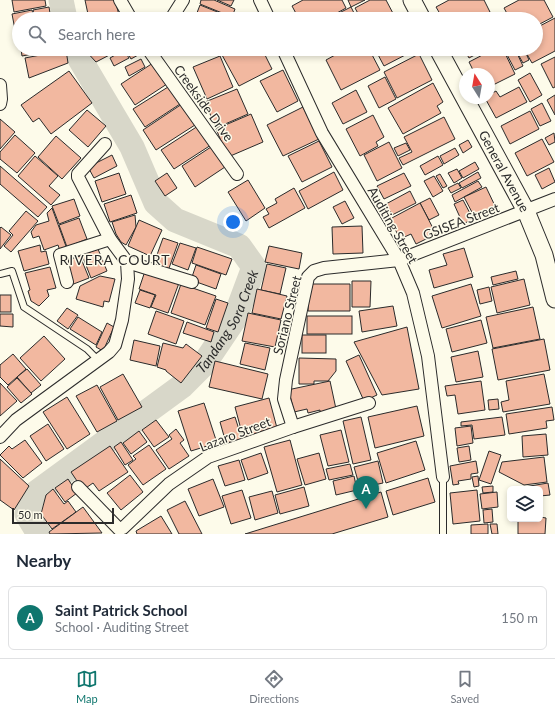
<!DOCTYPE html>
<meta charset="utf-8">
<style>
:root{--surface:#fff;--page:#f2f2f3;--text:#1f2937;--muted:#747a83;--line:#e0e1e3;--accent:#0f766e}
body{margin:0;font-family:Lato,sans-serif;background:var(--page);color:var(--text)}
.controls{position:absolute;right:12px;bottom:12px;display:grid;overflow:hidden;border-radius:6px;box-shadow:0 2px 6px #0003}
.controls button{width:36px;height:36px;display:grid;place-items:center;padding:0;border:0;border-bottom:1px solid var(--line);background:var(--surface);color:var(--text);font:20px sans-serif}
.compass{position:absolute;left:459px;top:68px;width:36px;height:36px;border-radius:50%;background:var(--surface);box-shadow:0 2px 6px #0003;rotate:349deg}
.scale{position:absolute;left:12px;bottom:10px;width:102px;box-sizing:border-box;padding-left:4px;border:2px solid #2b2b2b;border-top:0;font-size:11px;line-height:14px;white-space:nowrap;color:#2b2b2b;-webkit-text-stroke:3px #fdfbea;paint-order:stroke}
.you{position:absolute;left:233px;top:222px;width:14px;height:14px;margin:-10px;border:3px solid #fff;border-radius:50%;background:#1a73e8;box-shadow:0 0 0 6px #1a73e833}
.badge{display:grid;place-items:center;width:26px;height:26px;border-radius:50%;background:var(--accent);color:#fff;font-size:13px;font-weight:700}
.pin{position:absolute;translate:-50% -33px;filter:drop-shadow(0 1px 2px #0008)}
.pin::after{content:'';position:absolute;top:21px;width:14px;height:12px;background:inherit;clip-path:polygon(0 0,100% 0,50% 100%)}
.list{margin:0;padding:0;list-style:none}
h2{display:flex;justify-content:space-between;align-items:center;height:52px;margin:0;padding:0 16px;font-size:17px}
h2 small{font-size:13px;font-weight:400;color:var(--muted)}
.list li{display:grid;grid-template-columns:26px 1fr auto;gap:12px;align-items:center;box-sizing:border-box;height:64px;margin:0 8px 8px;padding:0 8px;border:1px solid var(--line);border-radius:6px}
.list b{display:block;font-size:15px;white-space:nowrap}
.list p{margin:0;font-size:13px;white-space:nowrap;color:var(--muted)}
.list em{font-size:13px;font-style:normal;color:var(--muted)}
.icon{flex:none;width:22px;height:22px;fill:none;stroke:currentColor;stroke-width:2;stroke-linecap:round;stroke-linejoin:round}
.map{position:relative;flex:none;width:555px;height:534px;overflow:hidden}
.search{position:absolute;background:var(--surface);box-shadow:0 2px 6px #0003;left:12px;right:12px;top:12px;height:44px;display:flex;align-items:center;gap:10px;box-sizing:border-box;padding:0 14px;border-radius:22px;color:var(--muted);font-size:15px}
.sheet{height:124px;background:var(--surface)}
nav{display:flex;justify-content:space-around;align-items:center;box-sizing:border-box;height:56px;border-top:1px solid var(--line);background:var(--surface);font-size:11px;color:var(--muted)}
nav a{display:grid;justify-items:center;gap:2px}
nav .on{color:var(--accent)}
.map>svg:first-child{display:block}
</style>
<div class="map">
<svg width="555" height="534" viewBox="0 0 555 534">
<rect width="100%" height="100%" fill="#fdfbea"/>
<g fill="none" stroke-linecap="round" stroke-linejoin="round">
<g stroke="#d8d7c9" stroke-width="25">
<polyline points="61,0 65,19"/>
<path id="s1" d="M39 534 27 514 33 495 182 386 204 364 235 318 254 267 239 246 175 220 156 203 132 147 74 49"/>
</g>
</g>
<g fill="#f2b8a0" stroke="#2b2b2b">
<polygon points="12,0 45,0 46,6 14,12"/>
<polygon points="85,0 115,0 119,15 110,19 89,19"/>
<polygon points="201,0 214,0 235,9 232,17 200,4"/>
<polygon points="217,0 234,0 231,6"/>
<polygon points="303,0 342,0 346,8 326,19 299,19 292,6"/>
<polygon points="348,0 365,0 351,7"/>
<polygon points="370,0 386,0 396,19 361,19 355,8"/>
<polygon points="449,0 484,0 490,12 477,19 443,19 436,7"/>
<polygon points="519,0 544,0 553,17 536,26 536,19 510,19 504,8"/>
<polygon points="200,5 230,17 229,19 195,18"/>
<polygon points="49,7 51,19 35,19 33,10"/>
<polygon points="351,7 357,19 327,19"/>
<polygon points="32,10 34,19 19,19 19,35 16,35 12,14"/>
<polygon points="555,18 555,51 532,63 524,49 536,49 536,28"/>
<polygon points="21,49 37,49 38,53 22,56"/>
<polygon points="84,49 121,49 96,62"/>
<polygon points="127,49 146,49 147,50 131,59 126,50"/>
<polygon points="234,49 262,49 272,69 239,86 222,55"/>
<polygon points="346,49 369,49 380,70 341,90 326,60"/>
<polygon points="375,49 412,49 413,51 384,66"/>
<polygon points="464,49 486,49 469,58"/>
<polygon points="494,49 503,49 515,74 489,87 489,74 475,74 469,62"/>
<polygon points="504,49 515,49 523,66 515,70"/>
<polygon points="515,49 524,49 529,60 523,63"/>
<polygon points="66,50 68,63 29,78 25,58"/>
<polygon points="124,50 129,58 114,66 110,58"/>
<polygon points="419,54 432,80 397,98 384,72"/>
<polygon points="220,56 233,87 207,99 193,67"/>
<polygon points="555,57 555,87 553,88 541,64"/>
<polygon points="141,59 145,67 129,76 125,67"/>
<polygon points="156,61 170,82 135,105 121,84"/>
<polygon points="283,70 298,101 277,112 260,81"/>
<polygon points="69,71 92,103 51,134 39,118 33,122 21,105"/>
<polygon points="530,73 542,95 530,102 518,80"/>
<polygon points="385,77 396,99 379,108 368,86"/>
<polygon points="433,83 443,102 437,106 441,113 403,134 388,108"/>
<polygon points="168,87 180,104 145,127 133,109"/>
<polygon points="519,87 527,102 496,118 485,98 489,98 489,95 496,91 500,97"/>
<polygon points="237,89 248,114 216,128 205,102"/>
<polygon points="356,90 367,112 343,124 332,103"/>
<polygon points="555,95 555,115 547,100"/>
<polygon points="542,103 551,121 540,126 531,109"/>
<polygon points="182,104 195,125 156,150 143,130"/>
<polygon points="303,107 319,139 283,156 267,125"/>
<polygon points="87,110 106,126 88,147 69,130"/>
<polygon points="530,111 539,129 510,144 501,126"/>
<polygon points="251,114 263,142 228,157 216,129"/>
<polygon points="373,115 384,137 376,142 378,146 360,156 346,129"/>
<polygon points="444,117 455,139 403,165 399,158 412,152 404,137"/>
<polygon points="0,119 15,132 0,149"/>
<polygon points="198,126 211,145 174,169 161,150"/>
<polygon points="554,133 555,142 549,145 545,138"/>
<polygon points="15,135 35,153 17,173 0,159 0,152"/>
<polygon points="56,136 81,158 62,179 38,157"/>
<polygon points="542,139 554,162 527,176 515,153"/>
<polygon points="468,140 472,147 463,153 459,145"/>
<polygon points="319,141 332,167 302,182 288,156"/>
<polygon points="389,142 402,168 377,181 364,155"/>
<polygon points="406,143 410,150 398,156 394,148"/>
<polygon points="214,145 228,165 195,187 182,166"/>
<polygon points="455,148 459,155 444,164 440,156"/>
<polygon points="112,155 117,166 94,178 88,167"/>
<polygon points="35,156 58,176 49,186 60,195 51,205 18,176"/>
<polygon points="438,156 443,165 425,175 420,166"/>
<polygon points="475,162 479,169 463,178 459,171"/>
<polygon points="0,166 47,207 38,217 0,184"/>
<polygon points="549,168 555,182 542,189 535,175"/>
<polygon points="457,169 462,178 454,183 448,173"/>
<polygon points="334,172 343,190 308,209 299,191"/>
<polygon points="478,172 481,178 462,188 459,183"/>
<polygon points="119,173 126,194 102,202 95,181"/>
<polygon points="167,173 177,188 165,196 155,181"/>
<polygon points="404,173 411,186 384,199 377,186"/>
<polygon points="440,174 447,186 443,188 436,176"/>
<polygon points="434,176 443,191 433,197 424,181"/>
<polygon points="248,180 265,208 246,221 228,192"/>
<polygon points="478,181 482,187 455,202 452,195"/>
<polygon points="458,183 461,188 451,193 448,188"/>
<polygon points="486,187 496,208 475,218 464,197"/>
<polygon points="294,188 305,208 269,228 263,217 269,214 266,209 277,203 275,199"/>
<polygon points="410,191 416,203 392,215 386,204"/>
<polygon points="131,195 137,213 110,222 104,204"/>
<polygon points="430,198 439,215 429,220 420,203"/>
<polygon points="74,199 80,216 59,224 52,206"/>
<polygon points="463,200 473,219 463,224 454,204"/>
<polygon points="345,201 354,218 342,224 333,207"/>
<polygon points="420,203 436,234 416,244 411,234 400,239 390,219"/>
<polygon points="52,208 67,249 60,251 58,245 44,250 39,236 33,238 31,232 36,225 49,221 47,213"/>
<polygon points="26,211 38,221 11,252 4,246 13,235 9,231"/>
<polygon points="135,215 136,227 126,245 121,242 116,234 112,222"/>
<polygon points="79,218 87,239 67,247 59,225"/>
<polygon points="139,220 162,230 150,256 128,246"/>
<polygon points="362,226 363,253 333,254 332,227"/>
<polygon points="1,227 11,235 0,249 0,228"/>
<polygon points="163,238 178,243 168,271 153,266"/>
<polygon points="180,243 196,248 188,270 172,264"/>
<polygon points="40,245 41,252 46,251 49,264 24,271 18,251"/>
<polygon points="269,246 302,253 299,269 265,262"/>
<polygon points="197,247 232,259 226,275 192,263"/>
<polygon points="464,248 473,277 434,288 429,270 447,265 443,254"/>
<polygon points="98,249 107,271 91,278 82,255"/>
<polygon points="80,256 89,278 71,285 62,263"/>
<polygon points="267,264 286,268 280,294 261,290"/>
<polygon points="196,265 221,274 216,289 191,280"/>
<polygon points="50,267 56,288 47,290 49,296 39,306 31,301 28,291 30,290 25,273"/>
<polygon points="145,271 179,283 168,313 151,307 156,295 139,289"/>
<polygon points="516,271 518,279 493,285 491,277"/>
<polygon points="100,276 115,279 109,302 104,301 103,307 76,299 80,286"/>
<polygon points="524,279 530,305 497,313 491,287"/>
<polygon points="352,281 371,281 370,307 352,307"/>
<polygon points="181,284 216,296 205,325 171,313"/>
<polygon points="309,284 350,284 350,311 308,311"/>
<polygon points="471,284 481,316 442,328 432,296"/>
<polygon points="489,287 492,301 480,304 477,290"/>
<polygon points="257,289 287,296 281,319 252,313"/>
<polygon points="140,290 155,295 150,308 135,303"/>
<rect x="0" y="295" width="11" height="17"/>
<polygon points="216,299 228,303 218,332 206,328"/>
<polygon points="393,306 397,326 362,332 359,311"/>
<polygon points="533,307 540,339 493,348 486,317"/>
<polygon points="67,308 78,315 68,329 57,321"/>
<polygon points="156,311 184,321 176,344 148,334"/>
<polygon points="248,313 281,320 275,347 242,341"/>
<polygon points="0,314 13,314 13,327 0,326"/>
<rect x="307" y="316" width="45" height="18"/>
<polygon points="78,317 102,332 96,345 70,329"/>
<polygon points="481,320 487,343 452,352 446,329"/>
<polygon points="187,322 214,332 211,342 183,333"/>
<polygon points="107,323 114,327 103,351 96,347"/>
<polygon points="407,327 419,389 382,395 354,342"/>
<rect x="302" y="335" width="24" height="18"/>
<polygon points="44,336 65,359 41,381 20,358"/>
<polygon points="544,339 550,370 498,380 492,349"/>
<polygon points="134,340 160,346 156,366 130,360"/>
<polygon points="163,343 183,348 186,344 202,356 181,383 166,371 166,370 157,367"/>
<polygon points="245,343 270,348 265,370 240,364"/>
<polygon points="478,351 483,377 456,382 451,357"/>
<polygon points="13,354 26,369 8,385 0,377 0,365"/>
<polygon points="359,355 377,395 364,401 346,361"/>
<polygon points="299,358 336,359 336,371 328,381 314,381 314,384 299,384"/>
<polygon points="215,361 268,374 262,399 209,387"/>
<polygon points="27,369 41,385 31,393 17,377"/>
<polygon points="123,374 142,407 118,420 100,387"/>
<polygon points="544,374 550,404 503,412 501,402 509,400 506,381"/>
<polygon points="17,378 32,394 21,403 7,387"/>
<polygon points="330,381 336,409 320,413 320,410 308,413 307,409 294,412 289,391 292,389"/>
<polygon points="481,381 485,410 458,414 455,395 447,396 445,386"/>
<polygon points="0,383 17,401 0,416"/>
<polygon points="97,385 117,421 97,432 76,396"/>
<polygon points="67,397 90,434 67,449 43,412"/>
<polygon points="269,398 277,428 243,437 235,407"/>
<polygon points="498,399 499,409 489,410 488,400"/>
<polygon points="204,403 217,443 191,451 178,411"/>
<polygon points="417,406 424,436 375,448 368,417"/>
<polygon points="552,407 554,420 546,421 547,428 509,434 506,414"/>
<polygon points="235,417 242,439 226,443 220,422"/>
<polygon points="361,417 371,460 353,464 343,421"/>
<polygon points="502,417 505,435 474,439 472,425 461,426 461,422"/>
<polygon points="156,420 169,437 154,447 142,430"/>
<polygon points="48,424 64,449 46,461 30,436"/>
<polygon points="471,426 473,443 457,446 455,428"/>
<polygon points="176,429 184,440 180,443 189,456 169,469 156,450 172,439 169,435"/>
<polygon points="341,430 349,462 328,466 320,435"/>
<polygon points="139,431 147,442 131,454 123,443"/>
<polygon points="546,434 548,455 523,457 522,436"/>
<polygon points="25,440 42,463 23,478 0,455 9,446 12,449"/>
<polygon points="290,440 302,485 277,492 264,447"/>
<polygon points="416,441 425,470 386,483 377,453"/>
<polygon points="121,442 133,460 125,465 114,447"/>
<polygon points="149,445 166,469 143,485 128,465 136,459 133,456"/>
<polygon points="110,446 128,472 99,491 93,483 83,490 71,472"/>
<polygon points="469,446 471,460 459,462 457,448"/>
<polygon points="489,451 501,455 491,484 479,480"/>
<polygon points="261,453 268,473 248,480 241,460"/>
<polygon points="319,453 326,479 305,485 297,459"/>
<polygon points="544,457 547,482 524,485 499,472 502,462"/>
<polygon points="0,459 29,486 14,510 0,500"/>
<polygon points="239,460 245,480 225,486 218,466"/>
<polygon points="378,461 383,483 360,488 354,467"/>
<polygon points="476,461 478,473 471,474 471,479 458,481 459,484 453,485 450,466"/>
<polygon points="350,464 353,475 329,480 326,469"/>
<polygon points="130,475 143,492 121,510 107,493"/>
<polygon points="354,476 357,490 336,495 333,481"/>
<polygon points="478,476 479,486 474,487 472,477"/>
<polygon points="428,478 435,502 393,515 386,491"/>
<polygon points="68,479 77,493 65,502 55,488"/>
<polygon points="213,479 224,507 199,516 188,489"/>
<polygon points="548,483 550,495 540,496 540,489 525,489 524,487"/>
<polygon points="493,486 493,492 483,493 482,487"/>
<polygon points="304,487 309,506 280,514 275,495"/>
<polygon points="53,489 64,504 68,501 76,512 52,529 41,514 46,495"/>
<polygon points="242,490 251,518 231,524 222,496"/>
<polygon points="477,490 480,521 453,524 450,493"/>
<polygon points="272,491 278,513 255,520 249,497"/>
<polygon points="381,492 388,517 332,534 245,534"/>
<polygon points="497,492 498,507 482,509 480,494"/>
<polygon points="185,501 202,534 179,534 167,510"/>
<polygon points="83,507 102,533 50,534 49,532"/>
<polygon points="492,509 493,522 484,523 483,510"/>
<polygon points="161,516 172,534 137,534 136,531"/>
<polygon points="540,517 546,518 545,534 518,534 518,519 540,519"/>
<polygon points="488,524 488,534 471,534 471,525"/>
<polygon points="490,524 497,524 498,534 492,534"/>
</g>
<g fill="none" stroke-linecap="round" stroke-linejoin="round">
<g stroke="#2b2b2b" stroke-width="8">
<g id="lane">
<polyline points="0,274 12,271 24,307 87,349 98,360"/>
<polyline points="443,534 443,477"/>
</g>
</g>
<g stroke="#2b2b2b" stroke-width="14">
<g id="street">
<polyline points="120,0 131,19"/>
<polyline points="260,0 269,19"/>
<polyline points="171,19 183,0"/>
<polyline points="148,49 237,174"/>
<polyline points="283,49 322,133 399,260 413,293 428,356 443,477"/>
<polyline points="0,85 1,99 0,104"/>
<polyline points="127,262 192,282"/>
<polyline points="67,282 60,255 110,239"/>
<polyline points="293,427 284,399 286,380 308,277 314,271 324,268 399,260 555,199"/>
<polyline points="0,437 16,420 109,352 115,345 122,320 128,279 127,262 110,239 78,177 78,174 105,144"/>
<polyline points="78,487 119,529 123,528 169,484 208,457 293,427 369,403"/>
</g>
</g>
<g stroke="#2b2b2b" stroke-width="19">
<g id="secondary">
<polyline points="412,0 422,19"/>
<path id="s2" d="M438 49 526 211 544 255 555 299"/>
</g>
</g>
<use href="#lane" stroke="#fdfbea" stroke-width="6"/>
<use href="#street" stroke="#fdfbea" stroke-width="12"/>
<use href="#secondary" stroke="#fdfbea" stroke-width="17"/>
</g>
<g text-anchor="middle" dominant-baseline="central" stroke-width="3" stroke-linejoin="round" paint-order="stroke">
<g font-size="13" fill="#2b2b2b" stroke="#fdfbea">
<text transform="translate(204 103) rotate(54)">Creekside Drive</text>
<text stroke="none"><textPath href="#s2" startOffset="139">General Avenue</textPath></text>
<text transform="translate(461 221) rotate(-21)">GSISEA Street</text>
<text transform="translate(393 225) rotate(60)">Auditing Street</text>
<text transform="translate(287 315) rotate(-76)">Soriano Street</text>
<text transform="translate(235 434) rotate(-21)">Lazaro Street</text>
</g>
<g font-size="14" letter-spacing="1" fill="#2b2b2b" stroke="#fdfbea">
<text x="115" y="259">RIVERA COURT</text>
</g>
<g font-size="14" font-style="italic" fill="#2b2b2b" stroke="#fdfbea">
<text stroke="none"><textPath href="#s1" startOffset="308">Tandang Sora Creek</textPath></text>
</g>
</g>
</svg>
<div class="controls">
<button><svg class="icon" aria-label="layers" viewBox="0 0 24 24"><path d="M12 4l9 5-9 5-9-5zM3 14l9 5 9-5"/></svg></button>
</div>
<svg class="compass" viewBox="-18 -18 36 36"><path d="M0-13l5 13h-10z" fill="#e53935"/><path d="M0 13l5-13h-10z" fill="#747a83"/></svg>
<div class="scale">50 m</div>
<div class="you"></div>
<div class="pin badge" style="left:366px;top:509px">A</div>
<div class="search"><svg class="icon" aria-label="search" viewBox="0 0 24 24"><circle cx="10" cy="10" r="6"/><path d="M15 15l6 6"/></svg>Search here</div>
</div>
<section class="sheet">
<h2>Nearby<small></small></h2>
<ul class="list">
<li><span class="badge">A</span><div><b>Saint Patrick School</b><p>School · Auditing Street</p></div><em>150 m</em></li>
</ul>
</section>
<nav>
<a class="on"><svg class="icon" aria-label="map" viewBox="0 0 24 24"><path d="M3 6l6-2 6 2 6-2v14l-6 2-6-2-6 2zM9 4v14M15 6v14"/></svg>Map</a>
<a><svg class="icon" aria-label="directions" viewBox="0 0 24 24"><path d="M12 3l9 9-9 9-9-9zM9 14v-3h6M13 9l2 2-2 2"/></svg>Directions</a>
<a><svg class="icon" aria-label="saved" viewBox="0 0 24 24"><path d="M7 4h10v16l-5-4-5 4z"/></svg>Saved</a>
</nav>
